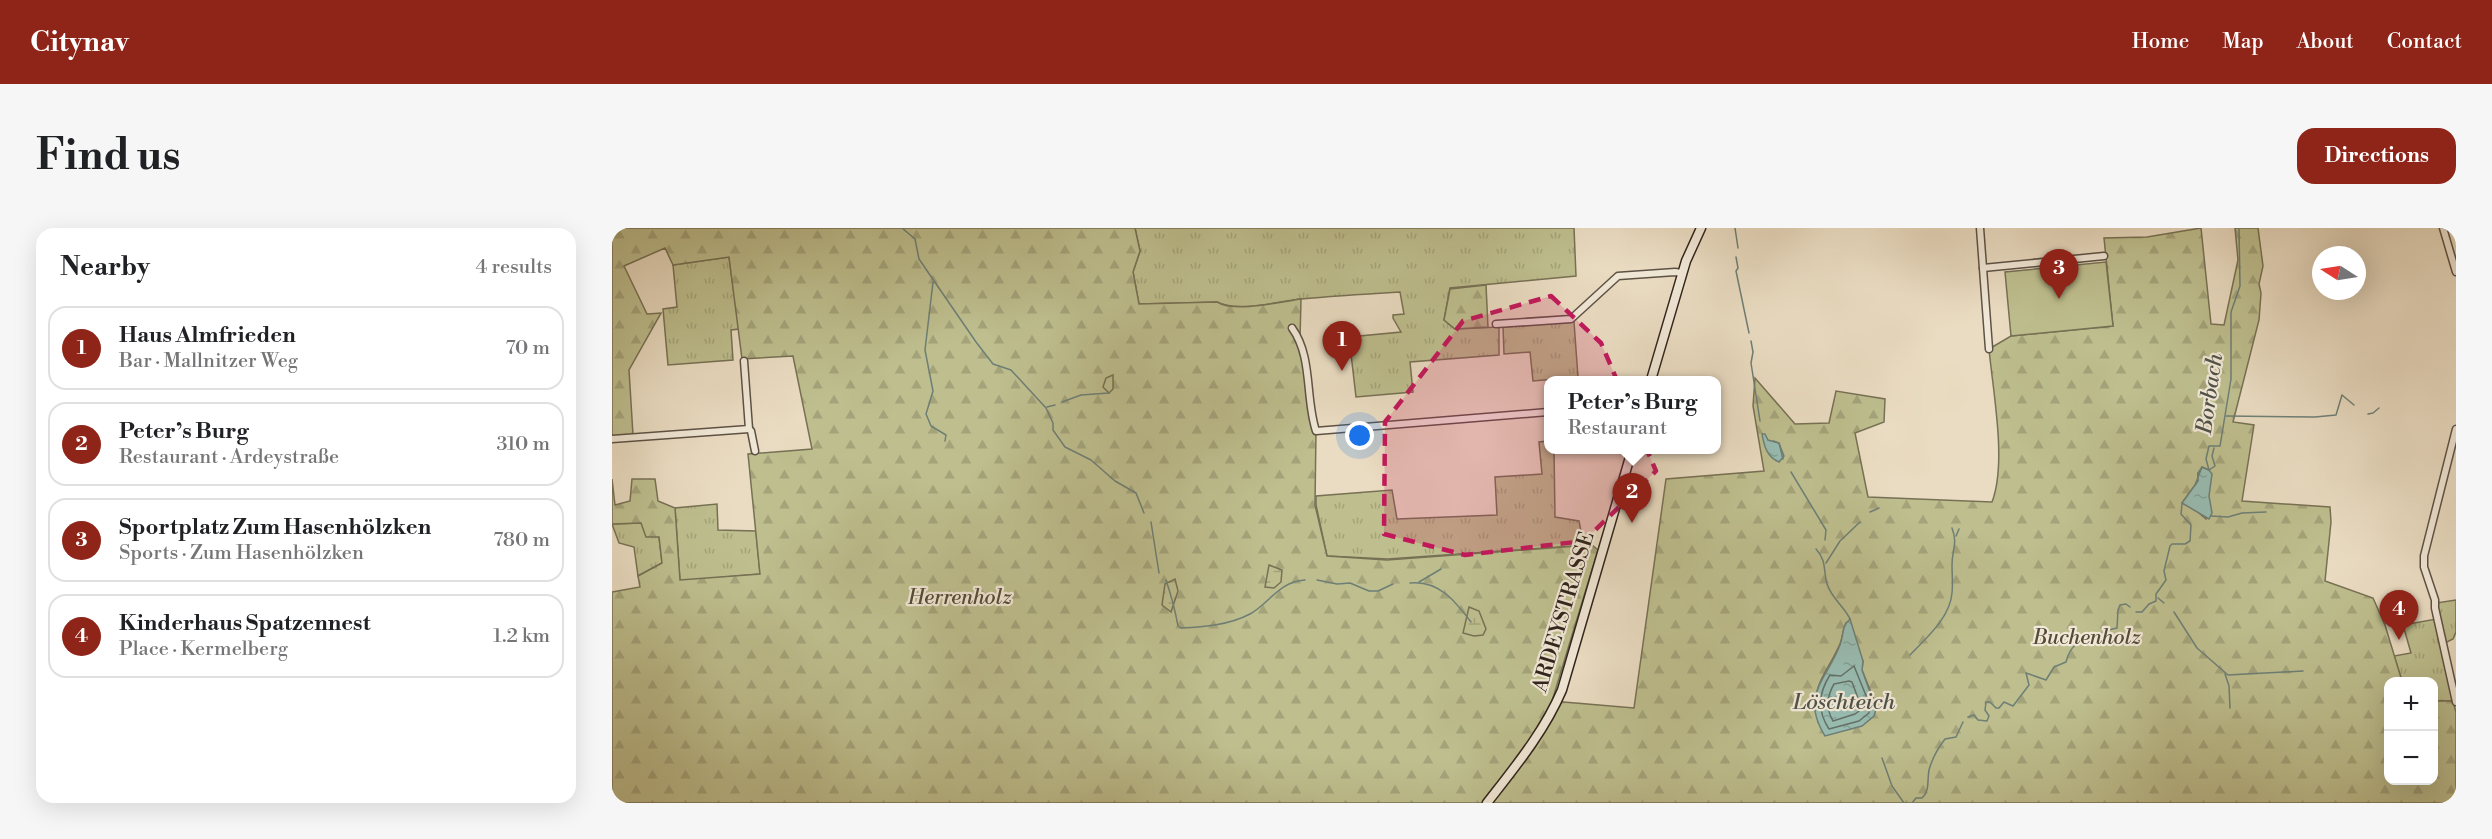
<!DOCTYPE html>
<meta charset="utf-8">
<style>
:root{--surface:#fff;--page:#f6f6f6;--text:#202124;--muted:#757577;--line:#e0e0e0;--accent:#8f2418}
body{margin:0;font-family:"Libre Bodoni",serif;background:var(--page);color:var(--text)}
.controls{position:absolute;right:18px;bottom:18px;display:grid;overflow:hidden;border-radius:12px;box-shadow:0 6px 24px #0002}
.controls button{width:54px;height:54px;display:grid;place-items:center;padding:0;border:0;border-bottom:2px solid var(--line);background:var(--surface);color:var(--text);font:30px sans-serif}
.compass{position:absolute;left:1700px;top:18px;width:54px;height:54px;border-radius:50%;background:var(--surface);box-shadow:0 6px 24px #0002;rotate:282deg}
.you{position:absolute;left:748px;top:208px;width:21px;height:21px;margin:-15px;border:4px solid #fff;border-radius:50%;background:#1a73e8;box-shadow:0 0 0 9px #1a73e833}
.badge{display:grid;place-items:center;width:39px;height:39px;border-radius:50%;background:var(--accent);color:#fff;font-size:20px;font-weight:700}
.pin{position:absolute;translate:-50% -50px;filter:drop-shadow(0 2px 3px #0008)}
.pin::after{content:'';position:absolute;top:32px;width:21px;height:18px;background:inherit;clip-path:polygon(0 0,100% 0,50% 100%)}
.popup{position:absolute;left:932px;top:148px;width:177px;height:78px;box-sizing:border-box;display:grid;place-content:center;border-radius:12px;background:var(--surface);filter:drop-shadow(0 2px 4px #0005);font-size:20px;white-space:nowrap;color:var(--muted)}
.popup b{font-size:22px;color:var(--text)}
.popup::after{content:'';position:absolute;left:50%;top:100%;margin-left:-12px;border:12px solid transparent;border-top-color:var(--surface)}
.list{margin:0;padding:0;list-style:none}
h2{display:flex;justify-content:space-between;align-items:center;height:78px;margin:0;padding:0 24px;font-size:26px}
h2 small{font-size:20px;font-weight:400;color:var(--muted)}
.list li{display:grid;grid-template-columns:39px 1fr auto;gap:18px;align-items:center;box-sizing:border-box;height:84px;margin:0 12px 12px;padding:0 12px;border:2px solid var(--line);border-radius:18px}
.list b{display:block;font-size:22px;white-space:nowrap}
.list p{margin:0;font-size:20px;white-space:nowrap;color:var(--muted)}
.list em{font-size:20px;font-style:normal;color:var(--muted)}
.map{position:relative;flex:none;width:1844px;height:575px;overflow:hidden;border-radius:18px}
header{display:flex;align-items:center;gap:36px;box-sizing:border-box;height:84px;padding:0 30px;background:var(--accent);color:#fff}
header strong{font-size:28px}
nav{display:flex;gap:33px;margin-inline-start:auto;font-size:21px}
.intro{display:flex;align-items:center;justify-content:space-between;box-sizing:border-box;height:144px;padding:0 36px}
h1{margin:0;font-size:42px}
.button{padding:15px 27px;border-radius:18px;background:var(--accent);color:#fff;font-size:21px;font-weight:700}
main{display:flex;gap:36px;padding:0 36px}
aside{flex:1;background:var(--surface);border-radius:18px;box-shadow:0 6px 24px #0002}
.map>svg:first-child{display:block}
</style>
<header>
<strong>Citynav</strong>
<nav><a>Home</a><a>Map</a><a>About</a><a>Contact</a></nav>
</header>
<div class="intro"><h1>Find us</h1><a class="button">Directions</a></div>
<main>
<aside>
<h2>Nearby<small>4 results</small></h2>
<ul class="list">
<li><span class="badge">1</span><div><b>Haus Almfrieden</b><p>Bar · Mallnitzer Weg</p></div><em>70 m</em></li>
<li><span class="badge">2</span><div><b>Peter’s Burg</b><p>Restaurant · Ardeystraße</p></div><em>310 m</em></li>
<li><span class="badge">3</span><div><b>Sportplatz Zum Hasenhölzken</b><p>Sports · Zum Hasenhölzken</p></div><em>780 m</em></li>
<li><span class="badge">4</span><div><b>Kinderhaus Spatzennest</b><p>Place · Kermelberg</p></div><em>1.2 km</em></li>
</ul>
</aside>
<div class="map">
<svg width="1844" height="575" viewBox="0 0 1844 575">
<defs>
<pattern id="grass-tufts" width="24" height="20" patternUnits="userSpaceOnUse" patternTransform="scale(1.5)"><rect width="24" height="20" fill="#bebe8e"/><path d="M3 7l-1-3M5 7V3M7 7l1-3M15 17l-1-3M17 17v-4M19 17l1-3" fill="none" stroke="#a4a37a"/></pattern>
<pattern id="forest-firs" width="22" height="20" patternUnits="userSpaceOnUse" patternTransform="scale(1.5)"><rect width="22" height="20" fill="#bebe8e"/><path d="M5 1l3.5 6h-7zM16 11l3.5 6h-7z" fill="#a4a37a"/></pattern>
<pattern id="wetland-marsh" width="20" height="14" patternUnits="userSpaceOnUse" patternTransform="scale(1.5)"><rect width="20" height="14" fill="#bebe8e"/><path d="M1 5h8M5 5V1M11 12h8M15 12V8" fill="none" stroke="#a4a37a"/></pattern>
<pattern id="water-ripples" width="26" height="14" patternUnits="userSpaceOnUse" patternTransform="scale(1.5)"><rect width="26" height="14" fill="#98bcb2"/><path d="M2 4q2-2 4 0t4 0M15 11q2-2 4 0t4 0" fill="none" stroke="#83a198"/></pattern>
</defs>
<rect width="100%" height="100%" fill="#eadcc2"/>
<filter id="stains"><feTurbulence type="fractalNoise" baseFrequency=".00333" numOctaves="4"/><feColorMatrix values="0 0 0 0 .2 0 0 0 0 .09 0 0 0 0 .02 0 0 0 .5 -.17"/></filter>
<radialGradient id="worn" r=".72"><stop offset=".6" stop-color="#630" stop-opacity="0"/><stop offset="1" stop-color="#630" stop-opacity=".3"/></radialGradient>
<g fill="url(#grass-tufts)" stroke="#777155" stroke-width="1.5">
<path d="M523 0H962L964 48 838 60 832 92 843 101 887 99V127L798 134 801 164 744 169 737 109 789 104 781 90V87L792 86 788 64C755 66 722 68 689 71 668 73 624 85 605 74L527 76 521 44 528 23Z"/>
<polygon points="117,29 127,101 119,102 121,132 56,137 51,81 65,79 61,37"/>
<polygon points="962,94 966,149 921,153 918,124 892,126 891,99"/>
<polygon points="936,213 936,222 942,222 943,289 967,293 970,308 976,317 776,331 715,328 704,277 704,268 780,262 785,291 885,287 883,249 930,246 927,214"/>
<polygon points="105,276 106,302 144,303 148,346 68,353 63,280"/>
<polygon points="29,295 47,309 50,335 26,348 22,319 7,315 0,296"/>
<polygon points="1844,372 1844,404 1841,411 1833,415 1824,375"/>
<polygon points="1824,391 1841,473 1822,473 1822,454 1790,453 1782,428 1799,425 1791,397"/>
</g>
<g fill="url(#forest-firs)" stroke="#777155" stroke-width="1.5" fill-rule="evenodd">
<path d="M0 0H523L528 23 521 44 527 76 605 74C623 85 668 74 689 71L688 111 704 203 703 277 715 328 775 332 980 317 986 322 940 473 1022 480 1054 251 1152 243 1141 178 1143 150 1183 196 1217 195 1224 163 1273 171 1272 194 1243 205 1256 269 1380 274C1395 235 1381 164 1377 121L1399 108 1501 98 1492 10 1535 9 1589 0 1599 96 1612 97 1626 32 1623 0H1646L1651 38 1647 56 1649 65 1647 92 1621 194 1642 197 1630 273 1718 279 1719 294 1713 353 1761 370 1773 397 1790 453 1776 454V552H1822V473H1841L1844 484V575H0V364L28 359 26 348 50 335 47 309H34L29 295 0 296V251L3 277 18 273 20 251H43L46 273 63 280 68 352 148 346 136 226 200 221 181 128 130 131 117 29 61 37 53 20 12 38 35 86 49 85 17 142 21 207 0 208ZM1589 242C1597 259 1600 273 1594 291L1581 280 1570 275 1586 253V245ZM1234 395 1251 433 1250 442 1263 474 1206 494C1199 454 1212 451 1227 418 1231 411 1230 403 1234 395Z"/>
<polygon points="874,57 876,99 843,101 832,92 838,61"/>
</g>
<g fill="url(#wetland-marsh)" stroke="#777155" stroke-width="1.5">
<polygon points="501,147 501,161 497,165 491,159 494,150"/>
<polygon points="657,337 670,342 669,354 662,360 653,359"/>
<polygon points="563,351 566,363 559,384 550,377 553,356"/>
<polygon points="857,379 867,383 874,401 871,407 862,408 851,405"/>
</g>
<polygon fill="#bebe8e" stroke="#777155" stroke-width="1.5" points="1494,34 1501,98 1399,108 1393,44"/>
<g fill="url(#water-ripples)" stroke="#6e7f76" stroke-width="1.5">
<path d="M1150 206H1153L1156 212 1167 215 1172 228 1167 234C1155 229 1152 218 1150 206Z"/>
<polygon points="1590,239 1597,242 1600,246 1597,268 1600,285 1597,291 1570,275 1586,253 1586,245"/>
<path d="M1238 391 1251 433 1250 442 1264 481 1262 488 1250 498 1213 508C1188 467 1214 453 1228 417 1232 407 1229 399 1238 391Z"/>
</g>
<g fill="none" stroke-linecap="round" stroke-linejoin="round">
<g stroke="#647067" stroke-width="1.5">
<path d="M1242 438 1257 475V485L1247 493 1217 501C1205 483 1207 464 1218 447L1229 448Z"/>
<path d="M1237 453 1240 454 1250 481 1243 486 1221 493C1214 481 1215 468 1222 456Z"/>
</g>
<g stroke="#6e7f76" stroke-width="1.5">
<polyline points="290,0 303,11 307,31 364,114 381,136 399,142 434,180 441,195 441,202 453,219 479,232 503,253 524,265 532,285"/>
<polyline points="1123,0 1126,20"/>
<polyline points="1124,29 1126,40 1124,43 1137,105"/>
<polyline points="321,54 313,122 321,163 314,186 319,198 334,207 333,213"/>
<polyline points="1139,113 1141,124 1139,135 1148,193"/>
<polyline points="450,174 469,167 497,165"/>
<polyline points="435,179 443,177"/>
<polyline points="1756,186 1761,185 1767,180"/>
<polyline points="1614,188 1703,189 1724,187 1730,167 1742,177"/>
<polyline points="1161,213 1167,215 1171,231"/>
<polyline points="1597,242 1603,238 1600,228 1602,220"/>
<polyline points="1179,244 1214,302 1213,312"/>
<polyline points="1583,257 1590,239 1597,242 1594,231 1597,218 1608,218 1619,151 1619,84 1628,58 1627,0"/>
<polyline points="1258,284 1267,280"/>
<polyline points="1599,288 1616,289 1630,285 1654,284"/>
<polyline points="539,294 547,345"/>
<polyline points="1344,308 1347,301"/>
<path d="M1204 321C1215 333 1211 342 1215 356 1220 371 1232 378 1238 391"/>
<polyline points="1214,335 1228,313 1248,294"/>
<path d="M554 352C559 367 563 381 566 398L569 400C592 399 617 397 638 386 659 374 666 354 693 352"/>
<polyline points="705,352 725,356 738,355 757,363 766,363 781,356"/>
<polyline points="807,354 829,341"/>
<path d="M798 355C827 352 843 373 859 394"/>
<polyline points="1546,370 1552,375"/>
<polyline points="1524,384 1530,384 1537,376 1544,373 1544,366 1554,352 1552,343 1558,318 1560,316 1573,316 1578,313 1579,297 1569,286 1570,276"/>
<polyline points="1562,384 1585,420 1616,447 1691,443"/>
<path d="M1298 427C1314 410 1338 390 1340 365 1341 356 1340 346 1340 337 1340 321 1346 316 1340 300"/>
<polyline points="1613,446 1617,458 1618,480"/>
<path d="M1356 489 1362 487 1366 492 1375 493 1377 488 1373 482 1374 474H1378L1384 480H1387L1392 474 1401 478 1417 457 1414 445 1434 452 1442 439 1454 434C1458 417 1467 412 1484 411L1492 403 1505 400 1506 382 1508 377 1514 376 1518 379"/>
<polyline points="1270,530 1280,558 1292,575"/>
<path d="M1300 575 1304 570H1310C1318 563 1315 552 1317 542 1320 531 1326 520 1333 511L1344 509 1351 494"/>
</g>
<g stroke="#5e5246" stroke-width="9">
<g id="minor">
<polyline points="1368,0 1377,121"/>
<polyline points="1831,0 1844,44"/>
<polyline points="1371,40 1492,28"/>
<polyline points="884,96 959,91 1006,48 1063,44 1070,45"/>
<path d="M680 100C701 129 693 170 704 203L936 184"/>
<polyline points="137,201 139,203 143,223"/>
<polyline points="1844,201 1812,328 1812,339 1823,372 1823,380 1844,474"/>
<polyline points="0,211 137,201 132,133"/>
</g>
</g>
<g stroke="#30241c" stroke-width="11">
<g id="secondary">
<polyline points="1039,152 1074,33 1089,0"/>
<path d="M875 575C903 539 932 504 950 462L1020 222"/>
</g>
</g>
<use href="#minor" stroke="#f1e8d7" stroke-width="6"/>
<use href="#secondary" stroke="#f1e8d7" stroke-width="8"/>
</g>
<path fill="#c2185b" fill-opacity="0.2" stroke="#c2185b" stroke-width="4.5" stroke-dasharray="12 8" stroke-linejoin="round" d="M939 68 989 115 1044 243 972 313 853 327 772 306 773 194 851 93Z"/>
<g text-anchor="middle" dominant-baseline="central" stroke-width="4.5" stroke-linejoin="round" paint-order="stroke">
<g font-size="21" font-style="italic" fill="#544a38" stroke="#f1e8d7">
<text x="348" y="370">Herrenholz</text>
<text x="1475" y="410">Buchenholz</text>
</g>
<g font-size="21" fill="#30241c" stroke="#f1e8d7">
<text transform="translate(952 384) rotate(-73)">ARDEYSTRASSE</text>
</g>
<g font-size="22" font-style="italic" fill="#4f5249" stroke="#f1e8d7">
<text transform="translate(1598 166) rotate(-82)">Borbach</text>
<text x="1232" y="474">Löschteich</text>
</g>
</g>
<rect width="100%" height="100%" filter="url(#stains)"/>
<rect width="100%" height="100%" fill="url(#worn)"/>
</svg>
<div class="controls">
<button>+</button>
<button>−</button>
</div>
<svg class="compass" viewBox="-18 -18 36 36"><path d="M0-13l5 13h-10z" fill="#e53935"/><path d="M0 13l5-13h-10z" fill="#757577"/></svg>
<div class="you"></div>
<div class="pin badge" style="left:730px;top:143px">1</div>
<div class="pin badge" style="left:1020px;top:295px">2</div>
<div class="popup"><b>Peter’s Burg</b>Restaurant</div>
<div class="pin badge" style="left:1447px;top:71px">3</div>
<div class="pin badge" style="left:1787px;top:412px">4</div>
</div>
</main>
